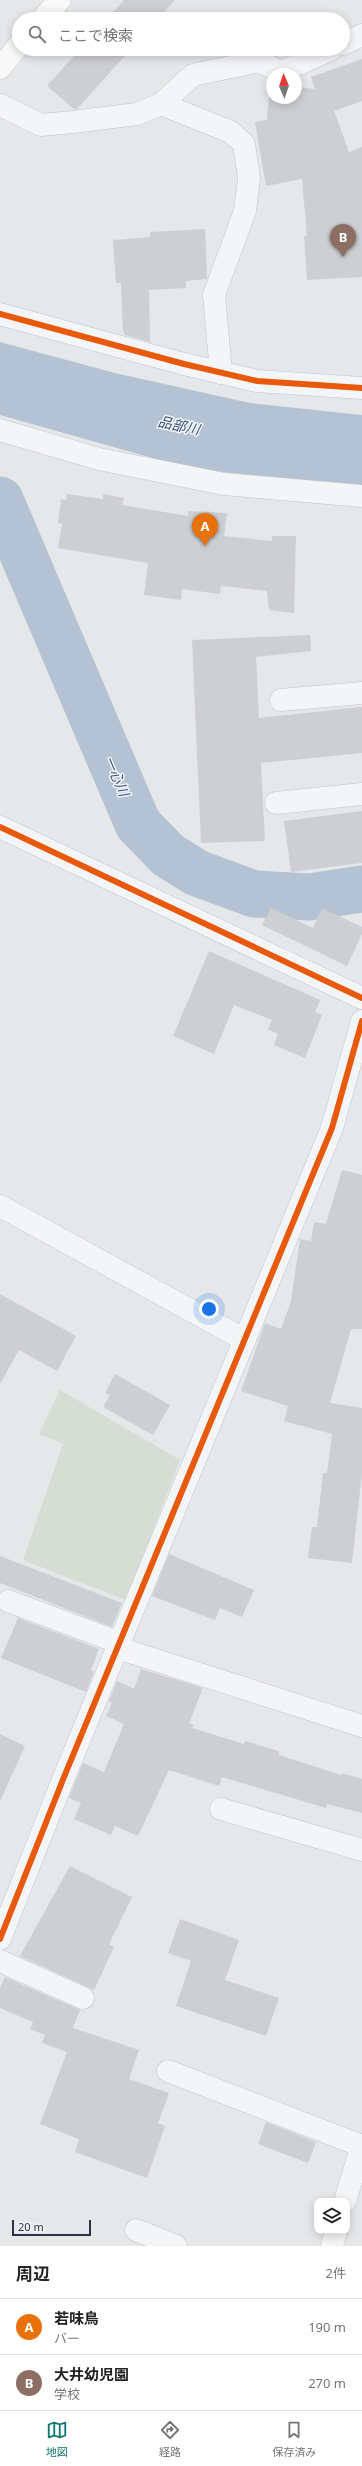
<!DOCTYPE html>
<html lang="ja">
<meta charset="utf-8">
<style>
:root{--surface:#fff;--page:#f6f6f6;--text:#222;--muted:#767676;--line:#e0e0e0;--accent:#0f766e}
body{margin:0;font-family:"Noto Sans","Noto Sans JP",sans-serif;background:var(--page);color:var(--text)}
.controls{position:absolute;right:12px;bottom:12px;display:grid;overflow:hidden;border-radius:8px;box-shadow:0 2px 10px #0003}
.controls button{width:36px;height:36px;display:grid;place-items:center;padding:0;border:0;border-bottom:1px solid var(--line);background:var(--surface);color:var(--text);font:20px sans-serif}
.compass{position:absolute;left:266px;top:68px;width:36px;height:36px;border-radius:50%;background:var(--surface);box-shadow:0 2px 10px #0003;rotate:358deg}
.scale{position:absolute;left:12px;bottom:10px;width:79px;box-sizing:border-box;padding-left:4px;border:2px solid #2b3344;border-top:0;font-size:11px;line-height:14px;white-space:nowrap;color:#2b3344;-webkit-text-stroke:3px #f3f5f9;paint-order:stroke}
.you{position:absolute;left:209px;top:1309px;width:14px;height:14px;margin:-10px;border:3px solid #fff;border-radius:50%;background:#1a73e8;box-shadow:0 0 0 6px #1a73e833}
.badge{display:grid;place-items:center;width:26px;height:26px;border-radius:50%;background:var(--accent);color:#fff;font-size:13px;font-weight:700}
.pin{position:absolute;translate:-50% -33px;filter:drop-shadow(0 1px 2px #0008)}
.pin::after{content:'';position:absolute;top:21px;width:14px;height:12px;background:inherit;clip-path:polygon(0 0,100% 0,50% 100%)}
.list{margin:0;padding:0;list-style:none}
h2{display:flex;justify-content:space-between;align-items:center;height:52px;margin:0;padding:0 16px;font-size:17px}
h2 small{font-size:13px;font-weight:400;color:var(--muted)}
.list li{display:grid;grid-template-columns:26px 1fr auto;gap:12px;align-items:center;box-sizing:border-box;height:56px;padding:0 16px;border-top:1px solid var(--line)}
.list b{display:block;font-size:15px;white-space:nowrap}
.list p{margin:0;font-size:13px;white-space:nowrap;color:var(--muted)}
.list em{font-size:13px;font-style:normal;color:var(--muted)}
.icon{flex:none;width:22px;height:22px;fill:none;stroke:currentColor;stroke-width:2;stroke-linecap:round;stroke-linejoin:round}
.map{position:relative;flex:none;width:362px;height:2246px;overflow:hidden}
.search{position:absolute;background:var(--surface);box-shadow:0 2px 10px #0003;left:12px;right:12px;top:12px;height:44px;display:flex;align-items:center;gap:10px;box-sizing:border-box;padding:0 14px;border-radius:22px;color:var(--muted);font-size:15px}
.sheet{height:164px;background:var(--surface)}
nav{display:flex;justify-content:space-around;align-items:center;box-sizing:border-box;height:56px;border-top:1px solid var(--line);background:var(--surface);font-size:11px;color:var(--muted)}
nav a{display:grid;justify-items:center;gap:2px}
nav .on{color:var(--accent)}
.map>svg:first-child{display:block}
</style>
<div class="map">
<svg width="362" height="2246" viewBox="0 0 362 2246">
<rect width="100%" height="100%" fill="#e5e7e9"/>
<polygon fill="#d5ddd5" points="60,1390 180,1460 126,1600 23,1560 63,1444 39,1434"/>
<polygon fill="#b4c3d4" points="0,342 115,373 250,403 362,415 362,486 222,472 163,461 0,415"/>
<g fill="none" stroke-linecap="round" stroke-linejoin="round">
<polyline stroke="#b4c3d4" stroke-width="47" points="0,500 138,824 168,855 197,873 254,894 309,897 362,889"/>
</g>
<g fill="#cecfd2">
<polygon points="124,0 175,0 158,19 107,19"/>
<polygon points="80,49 131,49 77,109 74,109 47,86"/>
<polygon points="362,59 362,101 334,111 349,152 362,147 362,277 307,280 304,236 307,236 302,179 266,186 255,122 267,120 270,85 272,85 272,98 296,98 296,87 315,89 311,77"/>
<polygon points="205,229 207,279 186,281 186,288 149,290 150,342 125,335 123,331 121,283 116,283 113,240 150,237 150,232"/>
<polygon points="67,494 103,499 103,494 124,498 122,505 188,516 188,511 227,513 224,536 272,541 272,536 296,536 294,613 269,610 267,591 221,586 220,594 182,589 181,600 144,595 148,563 58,548 62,524 58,523 61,499 66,500"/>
<polygon points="310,635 311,651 256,657 259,718 362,707 362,753 261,763 265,841 201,843 192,640"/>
<polygon points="362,811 362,863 291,872 284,821"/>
<polygon points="271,908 313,928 322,908 362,927 362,934 347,966 262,925"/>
<polygon points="209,951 320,1000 315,1012 322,1015 305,1058 274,1045 278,1034 268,1029 272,1020 234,1005 214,1054 173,1036"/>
<polygon points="342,1170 362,1175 362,1329 351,1329 330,1403 362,1408 362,1473 352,1563 308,1558 312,1527 317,1527 323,1473 327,1473 332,1434 284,1421 288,1406 241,1391 265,1323 281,1329 291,1301 300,1239 311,1241 314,1222 326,1224"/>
<polygon points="0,1294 76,1336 57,1371 19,1350 0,1384"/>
<polygon points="115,1374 170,1405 153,1435 103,1407 110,1395 105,1393"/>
<polygon points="169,1554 254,1590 242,1617 220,1608 215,1620 152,1596"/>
<polygon points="0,1556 122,1603 112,1627 0,1583"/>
<polygon points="18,1618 99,1649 91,1670 94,1671 86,1692 1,1658"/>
<polygon points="141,1669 203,1688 189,1723 194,1725 192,1728 244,1744 245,1741 279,1751 279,1755 341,1775 342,1773 362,1779 362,1813 327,1804 326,1808 222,1777 219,1786 169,1770 138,1836 115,1826 111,1835 74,1819 81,1803 69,1798 83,1763 104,1772 124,1724 106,1716 112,1703 109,1701 117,1681 134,1689"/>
<polygon points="0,1734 25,1746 0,1801"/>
<polygon points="70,1866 132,1897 109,1944 114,1947 94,1990 20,1956"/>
<polygon points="180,1919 239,1940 225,1980 279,1998 266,2036 176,2006 191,1961 168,1953"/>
<polygon points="5,1977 80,2010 73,2028 139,2050 129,2079 169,2093 158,2123 165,2126 147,2178 75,2152 79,2139 40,2124 67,2052 42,2043 45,2035 30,2029 33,2022 0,2008 0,1988"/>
<polygon points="266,2122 316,2142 308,2163 258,2144"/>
</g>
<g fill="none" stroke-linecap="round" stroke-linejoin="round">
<g stroke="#c3c5c7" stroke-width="23">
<g id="minor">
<polyline points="343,44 362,35"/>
<polyline points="161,104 231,132 244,144 249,178 245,211 214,295 221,373"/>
<polyline points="0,105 41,125 73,122 137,114 161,104 193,75 259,61 281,72 332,49"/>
<polyline points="0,314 184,364 257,381 362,388"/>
<polyline points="0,430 99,459 224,484 362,496"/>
<polyline points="281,700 362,693"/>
<polyline points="276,803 362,794"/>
<polyline points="0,827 362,998"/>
<polyline points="0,1206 245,1340"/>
<polyline points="8,1601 120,1643"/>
<polyline points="118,1648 362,1726"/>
<polyline points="221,1809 362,1850"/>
<polyline points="0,1939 64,1777 332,1128 362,1021"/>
<polyline points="0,1961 83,1998"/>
<polyline points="168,2071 362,2146"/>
<polyline points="345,2201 362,2145"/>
<polyline points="136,2230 176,2246"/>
<polyline points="332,2246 336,2231"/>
</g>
</g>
<g stroke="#c2c4c7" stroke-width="23">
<g id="major">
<polyline points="42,19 60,0"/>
<polyline points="0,68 19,45"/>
</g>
</g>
<use href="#minor" stroke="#f4f5f7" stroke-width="22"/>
<use href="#major" stroke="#f8f8f8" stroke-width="22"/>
<g stroke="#f3f5f9" stroke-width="8">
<g id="cycleway">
<polyline points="0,314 184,364 257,381 362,388"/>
<polyline points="0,827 362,998"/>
<polyline points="0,1939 64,1777 332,1128 362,1021"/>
</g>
</g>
<use href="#cycleway" stroke="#e8590c" stroke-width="6"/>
</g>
<g text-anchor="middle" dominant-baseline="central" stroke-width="3" stroke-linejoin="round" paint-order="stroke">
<g font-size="14" font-style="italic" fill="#355178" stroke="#f3f5f9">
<text transform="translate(179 425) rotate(12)">品部川</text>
<text transform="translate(117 776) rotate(67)">一心川</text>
</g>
</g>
</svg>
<div class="controls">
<button><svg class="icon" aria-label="layers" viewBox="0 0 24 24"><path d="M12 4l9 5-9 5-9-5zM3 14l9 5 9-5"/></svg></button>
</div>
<svg class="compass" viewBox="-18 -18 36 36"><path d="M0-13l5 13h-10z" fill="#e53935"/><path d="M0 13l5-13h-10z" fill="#767676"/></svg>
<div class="scale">20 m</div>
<div class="you"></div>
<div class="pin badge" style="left:205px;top:546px;background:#e8710a">A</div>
<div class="pin badge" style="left:343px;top:257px;background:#8d6e63">B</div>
<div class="search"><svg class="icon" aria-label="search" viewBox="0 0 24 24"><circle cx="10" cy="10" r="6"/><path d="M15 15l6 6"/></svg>ここで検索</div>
</div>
<section class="sheet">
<h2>周辺<small>2件</small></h2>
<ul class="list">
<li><span class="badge" style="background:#e8710a">A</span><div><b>若味鳥</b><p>バー</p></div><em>190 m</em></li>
<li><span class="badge" style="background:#8d6e63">B</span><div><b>大井幼児園</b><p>学校</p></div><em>270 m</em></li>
</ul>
</section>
<nav>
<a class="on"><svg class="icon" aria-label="map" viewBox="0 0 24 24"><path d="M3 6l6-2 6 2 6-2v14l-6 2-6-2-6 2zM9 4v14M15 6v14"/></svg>地図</a>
<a><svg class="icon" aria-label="directions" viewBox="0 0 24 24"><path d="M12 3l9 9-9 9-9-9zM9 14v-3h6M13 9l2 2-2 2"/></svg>経路</a>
<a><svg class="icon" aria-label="saved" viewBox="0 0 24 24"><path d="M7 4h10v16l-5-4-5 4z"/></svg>保存済み</a>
</nav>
